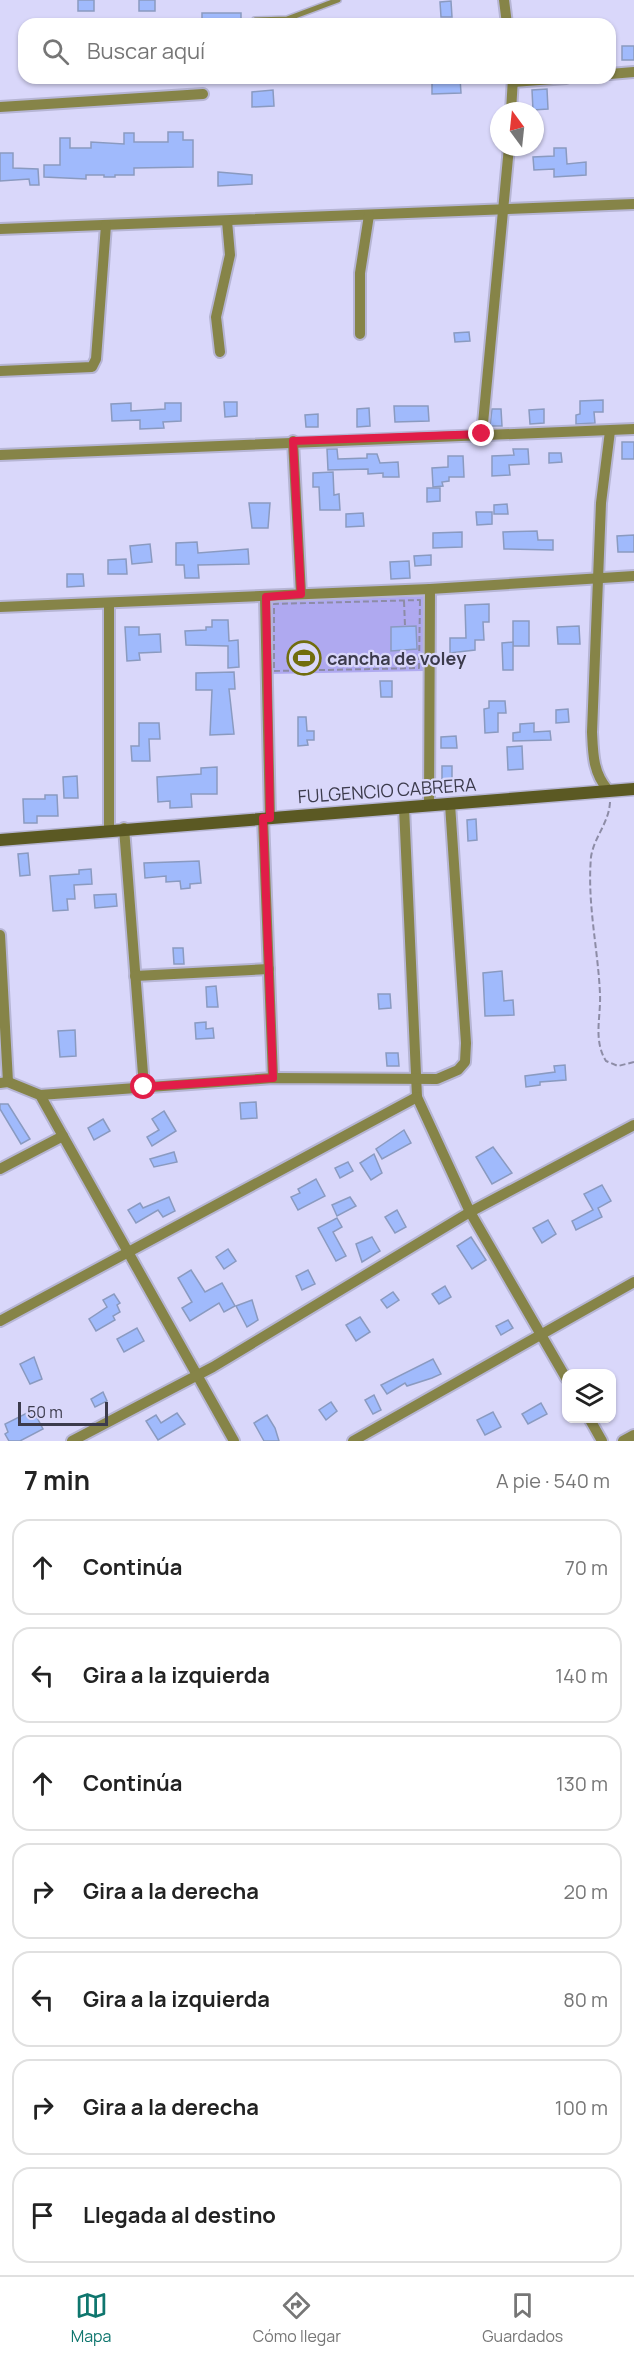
<!DOCTYPE html>
<html lang="es">
<meta charset="utf-8">
<style>
:root{--surface:#fff;--page:#f2f2f2;--text:#222;--muted:#767676;--line:#e0e0e0;--accent:#0f766e}
body{margin:0;font-family:Manrope,sans-serif;background:var(--page);color:var(--text)}
.controls{position:absolute;right:18px;bottom:18px;display:grid;overflow:hidden;border-radius:12px;box-shadow:0 2px 4px #0004}
.controls button{width:54px;height:54px;display:grid;place-items:center;padding:0;border:0;border-bottom:2px solid var(--line);background:var(--surface);color:var(--text);font:30px sans-serif}
.compass{position:absolute;left:490px;top:102px;width:54px;height:54px;border-radius:50%;background:var(--surface);box-shadow:0 2px 4px #0004;rotate:345deg}
.scale{position:absolute;left:18px;bottom:15px;width:90px;box-sizing:border-box;padding-left:6px;border:3px solid #3c3b4c;border-top:0;font-size:16px;line-height:21px;white-space:nowrap;color:#3c3b4c;-webkit-text-stroke:4px #d9d7fa;paint-order:stroke}
.stop{position:absolute;width:18px;height:18px;margin:-14px;border:4px solid #e11d48;border-radius:50%;background:#fff}
.stop.end{background:#e11d48;border-color:#fff;box-shadow:0 2px 6px #0008}
.list{margin:0;padding:0;list-style:none}
h2{display:flex;justify-content:space-between;align-items:center;height:78px;margin:0;padding:0 24px;font-size:26px}
h2 small{font-size:20px;font-weight:400;color:var(--muted)}
.list li{display:grid;grid-template-columns:39px 1fr auto;gap:18px;align-items:center;box-sizing:border-box;height:96px;margin:0 12px 12px;padding:0 12px;border:2px solid var(--line);border-radius:18px}
.list b{display:block;font-size:22px;white-space:nowrap}
.list em{font-size:20px;font-style:normal;color:var(--muted)}
.icon{flex:none;width:33px;height:33px;fill:none;stroke:currentColor;stroke-width:2;stroke-linecap:round;stroke-linejoin:round}
.map{position:relative;flex:none;width:634px;height:1441px;overflow:hidden}
.search{position:absolute;background:var(--surface);box-shadow:0 2px 4px #0004;left:18px;right:18px;top:18px;height:66px;display:flex;align-items:center;gap:15px;box-sizing:border-box;padding:0 21px;border-radius:18px;color:var(--muted);font-size:22px}
.sheet{height:834px;background:var(--surface)}
nav{display:flex;justify-content:space-around;align-items:center;box-sizing:border-box;height:84px;border-top:2px solid var(--line);background:var(--surface);font-size:16px;color:var(--muted)}
nav a{display:grid;justify-items:center;gap:3px}
nav .on{color:var(--accent)}
.map>svg:first-child{display:block}
</style>
<div class="map">
<svg width="634" height="1441" viewBox="0 0 634 1441">
<rect width="100%" height="100%" fill="#d9d7fa"/>
<polygon fill="#afa9f0" points="425,596 423,671 271,674 271,602"/>
<g fill="#a0bafc" stroke="#8a9ac0" stroke-width="1.5">
<rect x="78" y="0" width="16" height="11"/>
<rect x="139" y="0" width="16" height="11"/>
<polygon points="451,1 452,17 441,17 440,2"/>
<rect x="202" y="13" width="39" height="11"/>
<rect x="622" y="46" width="12" height="14"/>
<polygon points="460,78 461,93 432,94 432,79"/>
<polygon points="547,89 548,109 533,110 532,90"/>
<polygon points="273,90 274,106 252,107 252,92"/>
<polygon points="168,132 183,132 183,140 193,140 193,167 134,168 134,175 115,175 115,177 104,177 104,175 86,175 86,179 44,177 44,165 60,165 60,138 70,138 70,148 91,148 91,142 124,144 124,133 134,133 134,142 168,142"/>
<polygon points="554,148 566,148 567,164 586,162 586,175 554,177 554,169 534,170 533,157 554,156"/>
<polygon points="0,153 13,153 13,168 38,169 39,185 30,185 29,179 0,181"/>
<polygon points="218,172 252,175 252,184 218,186"/>
<polygon points="469,332 470,341 455,342 454,333"/>
<polygon points="603,400 603,412 594,412 595,423 576,424 576,415 580,414 580,401"/>
<polygon points="224,402 237,402 237,416 225,417"/>
<polygon points="131,403 131,411 165,409 165,403 181,403 181,421 163,422 164,428 140,429 140,420 112,421 111,404"/>
<polygon points="394,406 428,406 429,421 395,422"/>
<polygon points="369,408 370,426 357,427 357,409"/>
<polygon points="492,409 501,409 502,426 490,426"/>
<polygon points="544,409 544,423 530,424 529,410"/>
<polygon points="318,414 318,427 306,427 305,415"/>
<rect x="622" y="442" width="12" height="17"/>
<polygon points="327,449 337,449 338,459 367,458 367,454 377,454 380,463 398,462 399,477 383,477 383,473 368,474 368,469 328,470"/>
<polygon points="513,449 528,449 529,464 509,465 510,475 492,476 492,456 514,455"/>
<polygon points="549,453 561,453 562,462 549,463"/>
<polygon points="448,456 463,456 464,477 449,477 449,481 442,482 443,486 433,487 432,468 448,467"/>
<polygon points="333,472 334,495 339,494 340,510 320,510 319,487 313,487 313,473"/>
<polygon points="427,488 440,488 440,501 427,502"/>
<polygon points="249,503 270,503 268,528 252,528"/>
<polygon points="507,504 508,514 494,514 494,505"/>
<polygon points="476,512 492,512 492,524 477,525"/>
<polygon points="363,513 364,526 346,527 346,514"/>
<polygon points="537,531 538,540 553,540 553,550 504,549 503,532"/>
<polygon points="462,532 462,547 433,548 433,533"/>
<polygon points="634,535 634,552 618,552 617,536"/>
<polygon points="197,542 198,553 248,549 249,564 198,565 199,578 185,578 184,565 176,565 176,543"/>
<polygon points="150,544 152,562 132,564 130,546"/>
<polygon points="431,555 431,565 415,566 414,556"/>
<polygon points="126,559 127,574 108,574 108,560"/>
<polygon points="409,561 410,578 391,579 390,562"/>
<polygon points="67,574 83,574 84,586 67,587"/>
<polygon points="489,604 489,622 483,622 484,640 475,640 475,650 450,653 450,638 466,638 465,605"/>
<polygon points="212,620 228,620 229,641 238,640 239,667 228,668 228,646 186,645 185,631 206,630 206,627 212,627"/>
<rect x="513" y="621" width="16" height="25"/>
<polygon points="416,626 417,649 391,651 391,627"/>
<polygon points="579,626 580,644 558,644 557,627"/>
<polygon points="125,627 139,627 139,635 160,634 161,652 139,653 140,660 127,661"/>
<polygon points="513,642 513,670 503,670 502,643"/>
<polygon points="234,672 235,689 229,689 234,734 210,735 212,690 196,690 196,673"/>
<polygon points="380,681 392,681 392,697 381,697"/>
<polygon points="489,701 505,701 506,713 498,713 498,732 485,733 484,709 489,708"/>
<polygon points="568,709 569,722 556,723 556,710"/>
<polygon points="298,717 306,717 307,731 314,731 314,740 307,740 308,745 298,746"/>
<polygon points="139,723 159,723 160,739 149,739 150,761 132,761 131,746 139,746"/>
<polygon points="534,723 534,732 550,731 551,740 513,741 513,733 520,732 520,724"/>
<polygon points="456,736 457,748 441,748 441,737"/>
<polygon points="522,746 523,769 508,770 507,747"/>
<rect x="442" y="766" width="10" height="19"/>
<polygon points="217,767 217,794 191,794 192,807 170,808 170,801 158,802 157,777 201,774 201,768"/>
<polygon points="77,776 78,798 64,798 63,777"/>
<polygon points="45,795 57,795 58,816 37,816 37,823 24,823 23,799 45,799"/>
<polygon points="476,819 477,840 468,841 467,820"/>
<polygon points="28,853 30,875 20,876 18,854"/>
<polygon points="199,861 201,883 190,884 190,888 181,889 180,881 166,882 166,876 145,878 144,863"/>
<polygon points="91,869 92,884 74,885 75,899 67,899 68,910 53,911 50,876 79,874 79,870"/>
<polygon points="116,894 117,906 95,908 94,895"/>
<polygon points="173,948 183,948 184,964 174,964"/>
<polygon points="502,971 504,1001 513,1000 514,1015 485,1016 483,973"/>
<polygon points="216,986 218,1007 207,1007 206,987"/>
<polygon points="378,994 390,994 391,1008 379,1009"/>
<polygon points="206,1022 206,1029 213,1028 214,1038 196,1039 195,1023"/>
<polygon points="75,1030 76,1056 60,1057 58,1031"/>
<polygon points="386,1053 398,1053 399,1066 387,1066"/>
<polygon points="565,1065 566,1080 540,1082 540,1085 526,1087 525,1076 555,1072 554,1066"/>
<polygon points="256,1102 257,1118 241,1119 240,1103"/>
<polygon points="0,1104 8,1104 30,1139 21,1144 0,1109"/>
<polygon points="164,1111 176,1131 152,1146 147,1137 159,1130 152,1119"/>
<polygon points="103,1119 110,1131 94,1140 88,1128"/>
<polygon points="404,1130 411,1143 382,1159 376,1149"/>
<polygon points="493,1147 512,1173 492,1184 476,1157"/>
<polygon points="174,1152 177,1162 154,1167 150,1159"/>
<polygon points="374,1154 382,1173 371,1180 360,1163"/>
<polygon points="348,1162 353,1171 340,1178 335,1168"/>
<polygon points="316,1179 325,1196 298,1210 291,1197 300,1193 298,1189"/>
<polygon points="602,1185 611,1201 598,1208 602,1217 576,1230 572,1221 593,1210 584,1194"/>
<polygon points="169,1197 175,1211 163,1217 158,1210 136,1223 128,1210 140,1203 143,1208"/>
<polygon points="350,1197 356,1206 337,1216 332,1205"/>
<polygon points="397,1210 406,1227 395,1233 385,1217"/>
<polygon points="337,1218 342,1227 333,1232 346,1256 336,1261 318,1228"/>
<polygon points="548,1220 556,1234 542,1243 533,1228"/>
<polygon points="372,1237 380,1251 362,1262 356,1244"/>
<polygon points="471,1237 486,1260 472,1269 457,1246"/>
<polygon points="228,1249 236,1261 224,1269 216,1257"/>
<polygon points="191,1270 205,1292 222,1283 235,1306 224,1312 219,1303 190,1321 182,1308 192,1302 178,1278"/>
<polygon points="308,1270 315,1284 302,1290 296,1276"/>
<polygon points="445,1286 451,1297 439,1304 432,1294"/>
<polygon points="393,1292 399,1300 387,1308 381,1300"/>
<polygon points="114,1294 120,1303 117,1305 120,1312 113,1316 115,1320 96,1331 89,1319 107,1307 103,1300"/>
<polygon points="252,1300 258,1320 247,1327 236,1306"/>
<polygon points="360,1317 370,1332 356,1341 346,1325"/>
<polygon points="508,1320 513,1328 501,1335 496,1326"/>
<polygon points="137,1328 144,1341 124,1352 117,1339"/>
<polygon points="34,1357 42,1379 30,1384 20,1364"/>
<polygon points="433,1359 441,1374 432,1378 407,1386 405,1383 387,1394 381,1385"/>
<polygon points="103,1392 107,1401 95,1407 91,1399"/>
<polygon points="374,1395 381,1410 373,1414 365,1400"/>
<polygon points="331,1402 337,1411 326,1420 319,1410"/>
<polygon points="541,1403 547,1414 528,1424 522,1414"/>
<polygon points="33,1410 43,1429 20,1441 9,1441 5,1434 8,1432 5,1424"/>
<polygon points="493,1412 501,1427 485,1435 477,1420"/>
<polygon points="177,1413 185,1424 158,1440 146,1421 156,1415 161,1423"/>
<polygon points="267,1415 275,1428 279,1441 264,1441 254,1423"/>
</g>
<g fill="none" stroke-linecap="round" stroke-linejoin="round">
<g stroke="#b6b5d4" stroke-width="8">
<polyline id="lane" points="255,20 287,19 338,0"/>
</g>
<g stroke="#b6b5d4" stroke-width="14">
<g id="street">
<polyline points="504,0 507,24"/>
<polyline points="610,74 634,72"/>
<polyline points="513,82 566,78"/>
<polyline points="0,107 203,94"/>
<polyline points="511,111 513,78"/>
<polyline points="0,229 634,204"/>
<polyline points="360,334 360,273 369,215"/>
<polyline points="220,352 216,317 230,255 227,221"/>
<polyline points="0,371 92,367 96,359 106,225"/>
<polyline points="482,434 509,147"/>
<polyline points="293,441 301,594"/>
<polyline points="0,455 634,429"/>
<polyline points="265,597 270,818"/>
<polyline points="109,603 109,829"/>
<polyline points="0,607 430,589 634,576"/>
<path d="M608 790C593 773 593 754 592 732L601 503 610 431"/>
<polyline points="429,805 430,589"/>
<polyline points="404,807 417,1097 470,1212 566,1378"/>
<polyline points="263,818 273,1078"/>
<polyline points="124,828 144,1087"/>
<polyline points="0,935 8,1082"/>
<polyline points="135,976 269,969"/>
<polyline points="0,1083 8,1082 40,1095 234,1441"/>
<polyline points="40,1095 273,1078 437,1079 458,1070 465,1062 466,1043 450,804"/>
<polyline points="0,1169 63,1136"/>
<polyline points="0,1321 417,1097"/>
<polyline points="589,1418 602,1441"/>
<polyline points="72,1441 213,1367 470,1212 634,1125"/>
<polyline points="353,1441 634,1282"/>
<polyline points="623,1441 634,1435"/>
</g>
</g>
<g stroke="#b6b5d4" stroke-width="15">
<polyline id="secondary" points="0,840 634,789"/>
</g>
<g stroke="#8d8ca6" stroke-width="2" stroke-dasharray="6 3" stroke-linecap="butt">
<polygon points="420,600 419,668 274,671 274,604"/>
<polyline points="404,601 405,626"/>
<path d="M610 802C609 823 594 837 591 857 587 904 598 948 600 994 601 1017 593 1040 606 1061L618 1066 634 1062"/>
</g>
<use href="#lane" stroke="#868448" stroke-width="5"/>
<use href="#street" stroke="#868448" stroke-width="10"/>
<use href="#secondary" stroke="#5b5923" stroke-width="12"/>
</g>
<g fill="none" stroke-linecap="round" stroke-linejoin="round">
<polyline stroke="#e11d48" stroke-width="8" points="144,1087 273,1078 263,818 270,818 266,597 301,594 293,441 482,434"/>
</g>
<defs>
<g id="stadium-ring" transform="scale(1.725)"><circle r="9.5" fill="#d9d7fa" stroke="#716d0d" stroke-width="1.5"/><path d="M0-5a6.5 5 0 1 0 0 10a6.5 5 0 1 0 0-10ZM-3.5-1.8h7v3.6h-7Z" fill="#716d0d"/></g>
</defs>
<g fill-rule="evenodd">
<use href="#stadium-ring" x="304" y="658"/>
</g>
<g text-anchor="middle" dominant-baseline="central" stroke-width="4.5" stroke-linejoin="round" paint-order="stroke">
<g font-size="18" font-weight="bold" fill="#3c3b4c" stroke="#d9d7fa" text-anchor="start">
<text x="327" y="658">cancha de voley</text>
</g>
<g font-size="18" fill="#3c3b4c" stroke="#d9d7fa">
<text transform="translate(387 790) rotate(-4)">FULGENCIO CABRERA</text>
</g>
</g>
</svg>
<div class="controls">
<button><svg class="icon" aria-label="layers" viewBox="0 0 24 24"><path d="M12 4l9 5-9 5-9-5zM3 14l9 5 9-5"/></svg></button>
</div>
<svg class="compass" viewBox="-18 -18 36 36"><path d="M0-13l5 13h-10z" fill="#e53935"/><path d="M0 13l5-13h-10z" fill="#767676"/></svg>
<div class="scale">50 m</div>
<div class="stop" style="left:144px;top:1087px"></div>
<div class="stop end" style="left:482px;top:434px"></div>
<div class="search"><svg class="icon" aria-label="search" viewBox="0 0 24 24"><circle cx="10" cy="10" r="6"/><path d="M15 15l6 6"/></svg>Buscar aquí</div>
</div>
<section class="sheet">
<h2>7 min<small>A pie · 540 m</small></h2>
<ul class="list">
<li><svg class="icon" aria-label="ahead" viewBox="0 0 24 24"><path d="M12 20V5M6 11l6-6 6 6"/></svg><div><b>Continúa</b></div><em>70 m</em></li>
<li><svg class="icon" aria-label="left" viewBox="0 0 24 24"><path d="M17 20v-9H6M10 6l-5 5 5 5"/></svg><div><b>Gira a la izquierda</b></div><em>140 m</em></li>
<li><svg class="icon" aria-label="ahead" viewBox="0 0 24 24"><path d="M12 20V5M6 11l6-6 6 6"/></svg><div><b>Continúa</b></div><em>130 m</em></li>
<li><svg class="icon" aria-label="right" viewBox="0 0 24 24"><path d="M7 20v-9h11M14 6l5 5-5 5"/></svg><div><b>Gira a la derecha</b></div><em>20 m</em></li>
<li><svg class="icon" aria-label="left" viewBox="0 0 24 24"><path d="M17 20v-9H6M10 6l-5 5 5 5"/></svg><div><b>Gira a la izquierda</b></div><em>80 m</em></li>
<li><svg class="icon" aria-label="right" viewBox="0 0 24 24"><path d="M7 20v-9h11M14 6l5 5-5 5"/></svg><div><b>Gira a la derecha</b></div><em>100 m</em></li>
<li><svg class="icon" aria-label="arrive" viewBox="0 0 24 24"><path d="M6 21V4h12l-3 4 3 4H6"/></svg><div><b>Llegada al destino</b></div></li>
</ul>
</section>
<nav>
<a class="on"><svg class="icon" aria-label="map" viewBox="0 0 24 24"><path d="M3 6l6-2 6 2 6-2v14l-6 2-6-2-6 2zM9 4v14M15 6v14"/></svg>Mapa</a>
<a><svg class="icon" aria-label="directions" viewBox="0 0 24 24"><path d="M12 3l9 9-9 9-9-9zM9 14v-3h6M13 9l2 2-2 2"/></svg>Cómo llegar</a>
<a><svg class="icon" aria-label="saved" viewBox="0 0 24 24"><path d="M7 4h10v16l-5-4-5 4z"/></svg>Guardados</a>
</nav>
